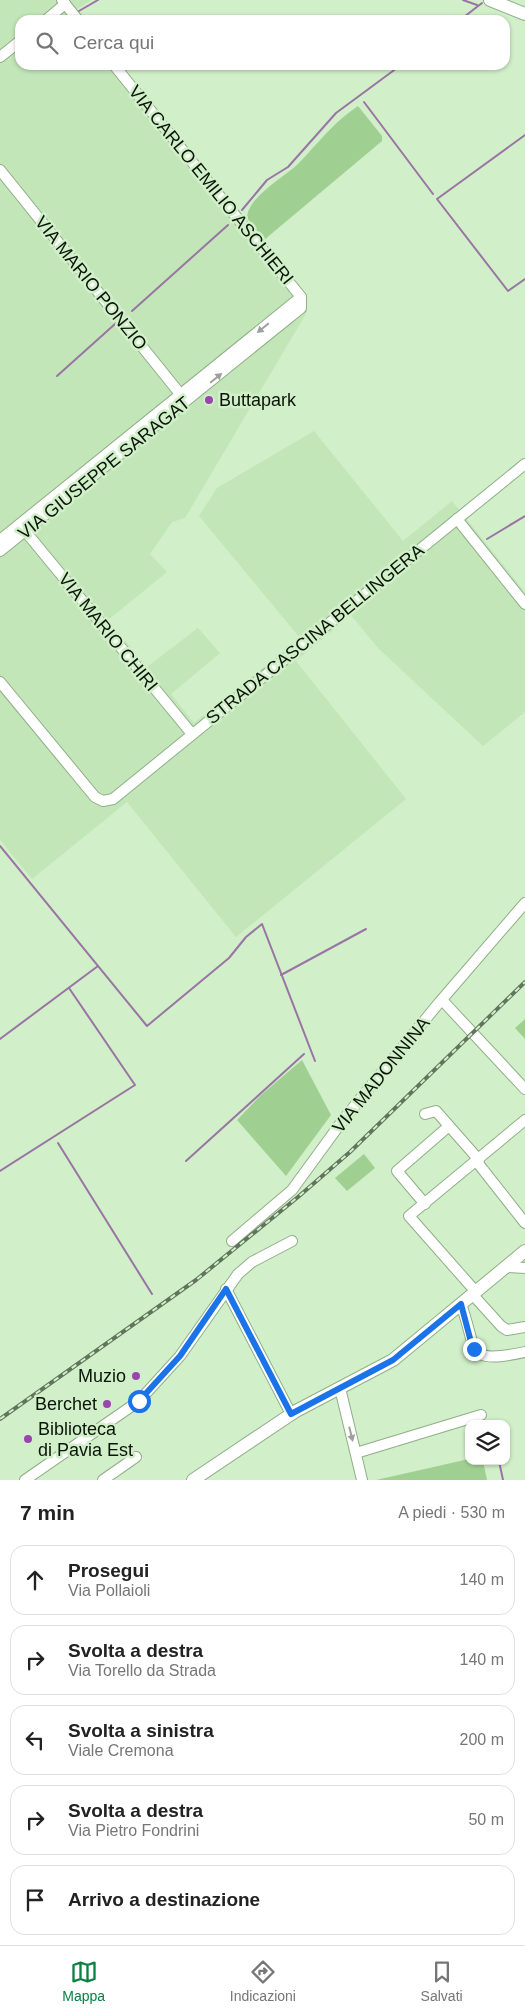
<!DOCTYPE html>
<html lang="it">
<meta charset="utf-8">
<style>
:root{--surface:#fff;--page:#f6f6f6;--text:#222;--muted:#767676;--line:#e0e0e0;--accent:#0b8043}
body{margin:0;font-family:Helvetica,sans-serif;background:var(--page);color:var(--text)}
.controls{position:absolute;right:15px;bottom:15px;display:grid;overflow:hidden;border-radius:10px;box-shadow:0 1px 4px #0004}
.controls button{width:45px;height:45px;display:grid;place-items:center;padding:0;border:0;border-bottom:1px solid var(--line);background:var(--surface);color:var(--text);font:25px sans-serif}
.stop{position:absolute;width:15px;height:15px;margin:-11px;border:4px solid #1a73e8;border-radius:50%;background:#fff}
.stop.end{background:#1a73e8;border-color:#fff;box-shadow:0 1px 5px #0008}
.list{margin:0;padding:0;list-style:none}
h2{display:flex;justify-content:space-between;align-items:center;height:65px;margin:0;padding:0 20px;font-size:21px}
h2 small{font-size:16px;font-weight:400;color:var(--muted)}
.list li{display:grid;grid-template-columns:32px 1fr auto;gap:15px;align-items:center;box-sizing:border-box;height:70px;margin:0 10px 10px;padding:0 10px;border:1px solid var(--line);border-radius:15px}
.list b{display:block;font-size:19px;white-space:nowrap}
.list p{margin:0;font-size:16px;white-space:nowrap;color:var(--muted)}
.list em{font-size:16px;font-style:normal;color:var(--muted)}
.icon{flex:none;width:28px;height:28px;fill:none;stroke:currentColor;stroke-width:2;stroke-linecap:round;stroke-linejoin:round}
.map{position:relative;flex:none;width:525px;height:1480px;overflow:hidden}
.search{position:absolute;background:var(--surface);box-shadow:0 1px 4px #0004;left:15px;right:15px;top:15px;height:55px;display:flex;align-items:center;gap:12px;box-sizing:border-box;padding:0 18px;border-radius:15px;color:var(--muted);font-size:19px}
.sheet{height:465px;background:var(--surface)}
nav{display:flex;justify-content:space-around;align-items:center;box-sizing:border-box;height:70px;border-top:1px solid var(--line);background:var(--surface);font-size:14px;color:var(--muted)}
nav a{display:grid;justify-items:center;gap:2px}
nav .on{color:var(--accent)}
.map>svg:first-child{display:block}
</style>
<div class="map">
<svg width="525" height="1480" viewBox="0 0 525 1480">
<rect width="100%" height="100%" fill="#d1efc8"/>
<polygon fill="#c2e6b8" points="0,0 91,0 76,10 84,20 20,20 20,65 120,65 305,295 307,312 185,518 172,522 150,554 167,572 108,620 147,667 198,628 220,653 171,694 194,723 300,638 199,516 217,488 314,431 403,541 452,501 525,592 525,712 483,746 378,648 351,615 296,661 406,799 236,937 127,802 32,879 0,840"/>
<g fill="#9fd091">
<path d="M358 106 382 136V141L264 240 247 218C248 196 285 177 299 163 319 142 335 121 358 106Z"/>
<polygon points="525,1019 525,1039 515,1028"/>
<polygon points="302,1060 331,1115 286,1176 237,1120 261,1095"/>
<polygon points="364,1154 375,1168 347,1191 335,1178"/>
<polygon points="469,1459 469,1461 483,1461 487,1480 376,1480"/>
</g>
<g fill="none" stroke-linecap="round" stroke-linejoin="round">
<g stroke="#9a74a5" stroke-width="2">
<polyline points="463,0 477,5"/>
<polyline points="79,11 98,0"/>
<polyline points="460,20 482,3"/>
<polyline points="364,102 433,194"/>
<polyline points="525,135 437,199 508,291 525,279"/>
<polyline points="242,210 267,180 288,167 336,113 401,65"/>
<polyline points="132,311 228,225"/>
<polyline points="57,376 115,324"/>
<polyline points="487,539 525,516"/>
<polyline points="0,846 147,1026 229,958 246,937 262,924 315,1061"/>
<polyline points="281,975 366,929"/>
<polyline points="0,1039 98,966"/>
<polyline points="58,1143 152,1294"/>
<polyline points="186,1161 304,1054"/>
<polyline points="0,1171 135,1085 69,988"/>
<polyline points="499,1461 503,1480"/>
</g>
<g stroke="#90ae88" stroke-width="12">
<g id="minor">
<polyline points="62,0 78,20"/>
<polyline points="46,20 65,4"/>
<polyline points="0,57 20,41"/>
<polyline points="0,170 181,395"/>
<polyline points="457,519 525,604"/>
<polyline points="21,526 192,734"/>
<polyline points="0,540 301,297"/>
<polyline points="0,551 301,308 301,297 114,65"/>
<polyline points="0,682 95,797 103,801 113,799 525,464"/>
<polyline points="442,1000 525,1089"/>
<polyline points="425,1114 436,1111 479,1160"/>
<polyline points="477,1162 525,1223"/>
<polyline points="425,1204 397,1171 449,1126"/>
<polyline points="232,1241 292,1190 343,1120 438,1004 525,903"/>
<polyline points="507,1267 525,1268"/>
<polyline points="226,1289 291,1414"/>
<polyline points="476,1292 409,1216 525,1120"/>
<polyline points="473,1295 501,1326 507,1330 525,1327"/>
<path d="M461 1304C478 1351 464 1365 525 1352"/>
<polyline points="340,1388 362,1480"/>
<polyline points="356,1453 481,1415"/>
<polyline points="25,1480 139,1401 180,1356 238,1274 252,1262 292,1241"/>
<polyline points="103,1480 136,1457"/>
</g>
</g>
<g stroke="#90ae88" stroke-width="14">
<g id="major">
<polyline points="490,0 525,14"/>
<polyline points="193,1480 296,1411 393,1360 525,1251"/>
</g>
</g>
<use href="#minor" stroke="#fff" stroke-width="10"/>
<use href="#major" stroke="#fff" stroke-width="12"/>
<g stroke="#61755c" stroke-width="4">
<polyline id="rail" points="0,1419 196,1280 298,1197 350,1152 525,982"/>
</g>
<use href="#rail" stroke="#d1efc8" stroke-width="2" stroke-dasharray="5.5" stroke-linecap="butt"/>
</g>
<defs><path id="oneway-solid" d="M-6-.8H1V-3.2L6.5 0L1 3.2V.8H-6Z" transform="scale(1.25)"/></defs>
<g fill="#9da19c">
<use href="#oneway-solid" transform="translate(263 328) rotate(141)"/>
<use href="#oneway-solid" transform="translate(216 378) rotate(-39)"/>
<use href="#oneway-solid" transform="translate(351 1434) rotate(76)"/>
</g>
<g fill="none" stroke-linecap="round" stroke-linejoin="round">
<polyline stroke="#1a73e8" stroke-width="6" points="139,1401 180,1356 226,1289 291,1414 393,1360 461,1304 471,1342 474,1349"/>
</g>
<g fill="#9a44b0" stroke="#d1efc8" stroke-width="2">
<circle cx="209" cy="400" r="5"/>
<circle cx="136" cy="1376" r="5"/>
<circle cx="107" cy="1404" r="5"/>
<circle cx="28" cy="1439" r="5"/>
</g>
<g text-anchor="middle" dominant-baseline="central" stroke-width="5" stroke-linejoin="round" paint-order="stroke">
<g font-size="18" fill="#0a1508" stroke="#d1efc8">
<text transform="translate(211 185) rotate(51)">VIA CARLO EMILIO ASCHIERI</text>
<text transform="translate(91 283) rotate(51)">VIA MARIO PONZIO</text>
<text transform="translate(104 468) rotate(-39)">VIA GIUSEPPE SARAGAT</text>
<text transform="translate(108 632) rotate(51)">VIA MARIO CHIRI</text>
<text transform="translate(315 634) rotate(-39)">STRADA CASCINA BELLINGERA</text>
<text transform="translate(381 1075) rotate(-51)">VIA MADONNINA</text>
</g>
<g font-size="18" fill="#0a1508" stroke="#d1efc8" text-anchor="start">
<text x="219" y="400">Buttapark</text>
<text x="126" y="1376" text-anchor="end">Muzio</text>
<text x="97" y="1404" text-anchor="end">Berchet</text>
<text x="38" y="1429">Biblioteca<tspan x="38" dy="21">di Pavia Est</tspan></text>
</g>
</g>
</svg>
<div class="controls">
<button><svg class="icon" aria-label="layers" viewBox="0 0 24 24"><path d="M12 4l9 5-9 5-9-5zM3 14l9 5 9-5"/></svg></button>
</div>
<div class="stop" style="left:139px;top:1401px"></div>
<div class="stop end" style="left:474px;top:1349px"></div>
<div class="search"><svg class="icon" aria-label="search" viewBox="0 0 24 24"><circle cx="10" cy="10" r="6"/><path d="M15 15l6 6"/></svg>Cerca qui</div>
</div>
<section class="sheet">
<h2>7 min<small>A piedi · 530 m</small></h2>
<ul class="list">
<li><svg class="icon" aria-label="ahead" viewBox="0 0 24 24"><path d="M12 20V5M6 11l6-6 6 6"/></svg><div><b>Prosegui</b><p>Via Pollaioli</p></div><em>140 m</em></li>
<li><svg class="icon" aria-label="right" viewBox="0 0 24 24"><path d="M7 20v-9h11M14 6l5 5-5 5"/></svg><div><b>Svolta a destra</b><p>Via Torello da Strada</p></div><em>140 m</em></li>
<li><svg class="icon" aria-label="left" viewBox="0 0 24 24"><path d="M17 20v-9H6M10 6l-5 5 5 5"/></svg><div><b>Svolta a sinistra</b><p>Viale Cremona</p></div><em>200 m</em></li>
<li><svg class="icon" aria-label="right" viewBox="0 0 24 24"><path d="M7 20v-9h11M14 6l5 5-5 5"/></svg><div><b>Svolta a destra</b><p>Via Pietro Fondrini</p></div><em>50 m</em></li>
<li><svg class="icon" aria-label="arrive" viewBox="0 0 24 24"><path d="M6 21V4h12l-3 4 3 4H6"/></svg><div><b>Arrivo a destinazione</b></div></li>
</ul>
</section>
<nav>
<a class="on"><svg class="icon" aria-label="map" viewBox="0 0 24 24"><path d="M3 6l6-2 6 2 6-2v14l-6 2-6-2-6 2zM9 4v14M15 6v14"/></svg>Mappa</a>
<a><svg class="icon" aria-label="directions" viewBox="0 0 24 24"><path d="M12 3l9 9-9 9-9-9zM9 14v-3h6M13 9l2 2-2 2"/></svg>Indicazioni</a>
<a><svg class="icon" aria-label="saved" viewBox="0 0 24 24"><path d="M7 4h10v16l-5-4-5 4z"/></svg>Salvati</a>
</nav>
